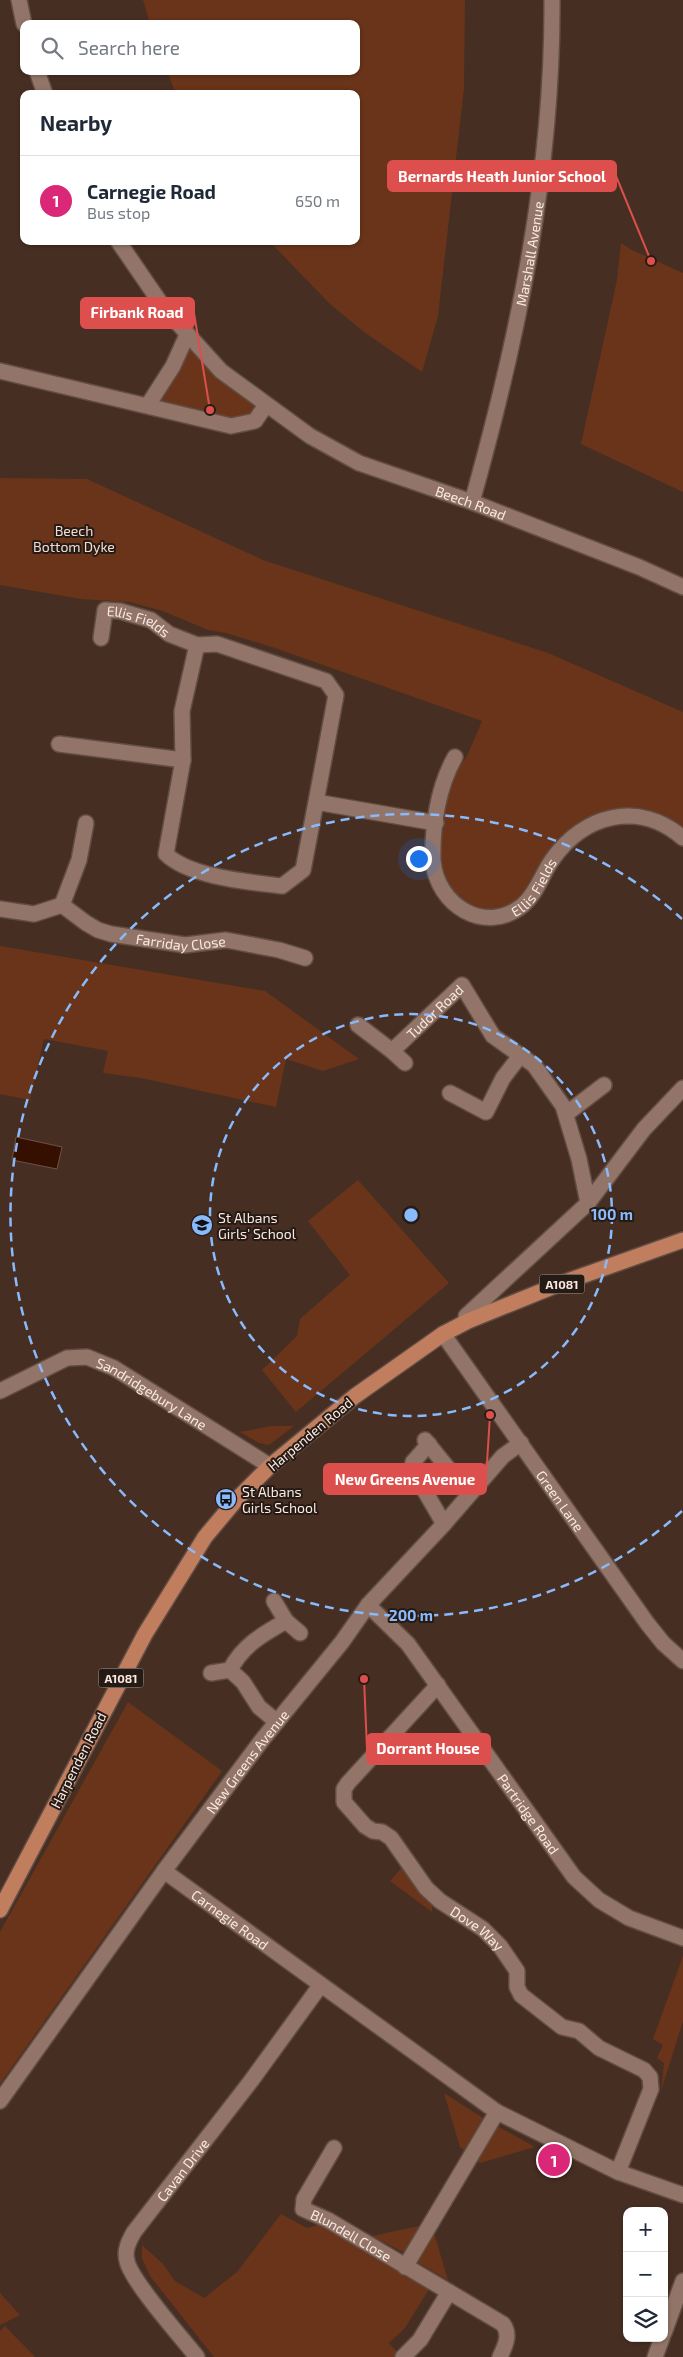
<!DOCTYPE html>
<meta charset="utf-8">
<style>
:root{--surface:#fff;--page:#f6f6f7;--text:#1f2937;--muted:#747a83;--line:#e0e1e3;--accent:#db2777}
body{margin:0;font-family:"Exo 2",sans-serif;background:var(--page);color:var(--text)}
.controls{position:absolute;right:15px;bottom:15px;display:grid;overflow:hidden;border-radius:10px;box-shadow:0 1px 4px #0004}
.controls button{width:45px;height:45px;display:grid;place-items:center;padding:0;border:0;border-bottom:1px solid var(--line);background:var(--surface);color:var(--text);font:25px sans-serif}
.you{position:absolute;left:418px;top:858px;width:18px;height:18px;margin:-12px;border:4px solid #fff;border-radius:50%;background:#1a73e8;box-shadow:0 0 0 8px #1a73e833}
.badge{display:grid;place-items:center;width:32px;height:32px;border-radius:50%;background:var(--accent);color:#fff;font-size:16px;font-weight:700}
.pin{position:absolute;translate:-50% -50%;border:2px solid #fff;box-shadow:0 1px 5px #0006}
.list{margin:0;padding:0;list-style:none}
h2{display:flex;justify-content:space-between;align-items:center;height:65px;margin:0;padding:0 20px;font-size:21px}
h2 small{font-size:16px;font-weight:400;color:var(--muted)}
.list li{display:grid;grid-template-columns:32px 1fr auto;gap:15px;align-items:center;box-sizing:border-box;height:90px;padding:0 20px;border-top:1px solid var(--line)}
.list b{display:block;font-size:19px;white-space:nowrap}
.list p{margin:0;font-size:16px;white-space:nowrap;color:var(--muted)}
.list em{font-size:16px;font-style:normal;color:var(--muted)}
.icon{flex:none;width:28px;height:28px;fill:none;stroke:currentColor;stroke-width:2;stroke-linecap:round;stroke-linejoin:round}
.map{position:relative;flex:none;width:683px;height:2357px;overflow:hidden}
.search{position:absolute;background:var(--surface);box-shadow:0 1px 4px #0004;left:20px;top:20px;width:340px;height:55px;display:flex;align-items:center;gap:12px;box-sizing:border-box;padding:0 18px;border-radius:10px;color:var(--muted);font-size:19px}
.panel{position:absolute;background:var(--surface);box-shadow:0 1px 4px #0004;left:20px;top:90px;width:340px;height:155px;border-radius:10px}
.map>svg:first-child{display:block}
</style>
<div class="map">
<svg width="683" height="2357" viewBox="0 0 683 2357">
<rect width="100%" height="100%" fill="#472e23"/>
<g fill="#693419">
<polygon points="143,0 465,0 464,88 438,316 422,372 364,332 330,304 269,241 356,241 356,94 176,94 167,71 356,71 356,24 150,24"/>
<polygon points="621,243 630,249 683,273 683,492 581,444 617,280"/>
<polygon points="187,335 266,405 255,421 231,426 148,405"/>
<polygon points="0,478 87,479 263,560 548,653 683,712 683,830 663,817 633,809 561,839 547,855 529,890 511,906 487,912 465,906 443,881 438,850 446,795 453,775 467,756 482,721 272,647 226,633 208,630 163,611 129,602 81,599 0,585"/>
<polygon points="0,946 265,991 359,1059 323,1071 286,1059 276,1107 141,1078 103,1073 108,1051 44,1039 30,1100 0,1094"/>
<polygon points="358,1180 449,1283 296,1412 262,1370 297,1336 300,1319 350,1275 308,1221"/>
<polygon points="271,1426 294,1426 269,1445 259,1443 240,1432"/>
<polygon points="128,1702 222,1771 0,2084 0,1932"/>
<polygon points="403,1866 432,1898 432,1912 390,1881"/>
<polygon points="683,1956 683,2021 661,2091 664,2063 657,2058 663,2045 653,2039"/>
<polygon points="444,2093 483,2118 483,2122 467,2152 460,2147"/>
<polygon points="499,2127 535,2147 480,2163 475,2159 493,2131"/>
<polygon points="281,2214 307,2228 323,2224 429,2289 405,2328 389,2343 398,2353 394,2357 214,2357 150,2276 142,2258 142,2245 163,2264 175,2281 204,2298 237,2272"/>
<polygon points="424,2225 407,2250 403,2252 372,2236"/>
<polygon points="433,2230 448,2280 419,2263 418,2258"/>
<polygon points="0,2293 20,2315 0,2325"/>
<polygon points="5,2326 35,2357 0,2357 0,2331"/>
</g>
<polygon fill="#351000" stroke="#705144" points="16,1137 62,1147 57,1169 12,1160"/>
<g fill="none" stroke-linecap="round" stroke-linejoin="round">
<g stroke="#614d43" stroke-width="18">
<g id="minor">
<polyline points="19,0 24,24"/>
<polyline points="37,71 45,94"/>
<path id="s1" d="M118 241 164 308 221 371 310 436 359 463 472 502 639 567 683 587"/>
<polyline points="0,371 231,426 255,421 266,405"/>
<polyline points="148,405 173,366 187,335"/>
<path id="s2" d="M472 502C518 338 553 171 552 0"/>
<path id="s3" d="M101 638 105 610 120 611 151 620 169 634 197 645"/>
<polyline points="59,744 183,760"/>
<path id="s4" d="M455 757C438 787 432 826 433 861 437 905 485 936 523 905 537 893 542 874 552 860 584 814 639 800 683 838"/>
<path d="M316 802 336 695 326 681 217 644 197 645 182 711 183 760 166 854C189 877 249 882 282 886L303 870 316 802 436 823"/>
<path id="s5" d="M62 905 86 923 98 930 111 934 185 945 226 940 279 950 305 958"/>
<polyline points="62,905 79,860 86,823"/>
<polyline points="0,909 34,914 62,905"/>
<path id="s6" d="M358 1025 392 1051 462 985 493 1036 534 1065 563 1106 579 1159 588 1203"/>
<polyline points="392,1051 405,1063"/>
<polyline points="450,1093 486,1112 503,1078 520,1056"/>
<polyline points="566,1114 604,1085"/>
<polyline points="466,1316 588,1203 644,1129 683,1088"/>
<path id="s7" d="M443 1334 647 1623 663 1643 683 1661"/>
<path id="s8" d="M0 1391 67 1358 87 1357 114 1368 270 1466"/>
<polyline points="425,1440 455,1477"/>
<polyline points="429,1444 413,1462 412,1469 444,1524"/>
<polyline points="274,1601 286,1621"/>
<path id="s9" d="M368 1605 408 1644 574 1877 599 1900 629 1918 683 1938"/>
<path d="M230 1670C243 1645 263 1634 286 1621L300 1633"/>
<polyline points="230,1670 243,1682 259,1707 277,1722"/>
<polyline points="211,1673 230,1670"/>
<path id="s10" d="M438 1685 348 1783 344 1789V1802L365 1826 373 1831 382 1832 391 1838 426 1888 440 1901 483 1929 500 1946 517 1971V1987L521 1995 562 2027 579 2031 599 2048 644 2070 650 2077 651 2089 618 2172"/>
<path id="s11" d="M164 1871 497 2112 618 2172 683 2195"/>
<path id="s12" d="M0 2101 164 1871 262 1740 342 1642 368 1605 444 1524 503 1456 521 1443"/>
<path id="s13" d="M334 2148 304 2199 303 2209 328 2220 503 2324C511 2335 505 2346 500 2357"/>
<polyline points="405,2267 497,2112"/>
<polyline points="664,2333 683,2281"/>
<path id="s14" d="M197 2357C182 2338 131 2281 127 2261 124 2250 129 2241 134 2232L251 2081 320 1986"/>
<polyline points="403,2357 420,2340 449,2292"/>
<polyline points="655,2357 662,2338"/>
</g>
</g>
<g stroke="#614d43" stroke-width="18">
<polyline id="major" points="0,1910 145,1634 205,1537 236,1500 270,1466 355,1396 443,1334 468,1321 562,1283 683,1240"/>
</g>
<use href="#minor" stroke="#927568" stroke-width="15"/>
<use href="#major" stroke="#c17e5e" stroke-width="15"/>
</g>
<g fill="none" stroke="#89bafc" stroke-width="2.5" stroke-dasharray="9 6">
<circle cx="411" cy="1215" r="201"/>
<path d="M682 1511A401 401 0 1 1 682 919"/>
</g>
<defs>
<g id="school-disc" transform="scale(1.125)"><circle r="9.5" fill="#89bafc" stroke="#251a14"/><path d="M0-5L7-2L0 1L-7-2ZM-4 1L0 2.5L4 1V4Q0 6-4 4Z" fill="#111"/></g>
<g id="bus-disc" transform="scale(1.125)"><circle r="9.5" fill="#89bafc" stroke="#251a14"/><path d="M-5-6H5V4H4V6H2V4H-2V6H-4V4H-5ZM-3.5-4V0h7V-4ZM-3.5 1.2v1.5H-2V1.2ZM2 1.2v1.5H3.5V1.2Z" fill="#111"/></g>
</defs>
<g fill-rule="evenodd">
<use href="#school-disc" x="202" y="1225"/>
<use href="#bus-disc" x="226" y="1499"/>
</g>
<g text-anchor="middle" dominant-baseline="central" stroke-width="4" stroke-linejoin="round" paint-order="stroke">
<g fill="#251a14" stroke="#b9aba4" stroke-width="1">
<rect x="539.5" y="1274.5" width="45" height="19" rx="4"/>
<rect x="98.5" y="1668.5" width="45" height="19" rx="4"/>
</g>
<g font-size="12" font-weight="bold" fill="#f9e9e2">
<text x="562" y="1284">A1081</text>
<text x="121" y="1678">A1081</text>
</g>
<g font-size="14" fill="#f9e9e2" stroke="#251a14">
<text stroke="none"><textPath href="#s2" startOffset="255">Marshall Avenue</textPath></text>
<text stroke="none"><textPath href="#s1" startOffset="451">Beech Road</textPath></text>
<text stroke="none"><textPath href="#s3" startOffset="64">Ellis Fields</textPath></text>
<text stroke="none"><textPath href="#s4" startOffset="252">Ellis Fields</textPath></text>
<text stroke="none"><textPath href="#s5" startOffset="128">Farriday Close</textPath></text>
<text stroke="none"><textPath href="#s6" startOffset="101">Tudor Road</textPath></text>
<text stroke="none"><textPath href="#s8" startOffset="169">Sandridgebury Lane</textPath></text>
<text transform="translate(310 1434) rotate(-40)">Harpenden Road</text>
<text stroke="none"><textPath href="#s7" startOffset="204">Green Lane</textPath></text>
<text transform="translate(78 1760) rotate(-63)">Harpenden Road</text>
<text stroke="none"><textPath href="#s12" startOffset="420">New Greens Avenue</textPath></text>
<text stroke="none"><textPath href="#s9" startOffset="264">Partridge Road</textPath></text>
<text stroke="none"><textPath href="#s11" startOffset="82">Carnegie Road</textPath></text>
<text stroke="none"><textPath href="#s10" startOffset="341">Dove Way</textPath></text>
<text stroke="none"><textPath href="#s14" startOffset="229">Cavan Drive</textPath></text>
<text stroke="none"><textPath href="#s13" startOffset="124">Blundell Close</textPath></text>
</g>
<g font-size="14" fill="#f2dcd2" stroke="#251a14">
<text x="74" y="530">Beech<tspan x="74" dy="16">Bottom Dyke</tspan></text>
</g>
<g font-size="14" fill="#f9e9e2" stroke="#251a14" text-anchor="start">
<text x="218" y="1217">St Albans<tspan x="218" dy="16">Girls' School</tspan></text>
<text x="242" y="1491">St Albans<tspan x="242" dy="16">Girls School</tspan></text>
</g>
</g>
<circle cx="411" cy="1215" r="8" fill="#89bafc" stroke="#251a14" stroke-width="2.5"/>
<g font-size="15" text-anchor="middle" font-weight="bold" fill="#89bafc" stroke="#251a14" stroke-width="4" stroke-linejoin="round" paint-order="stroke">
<text x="612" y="1220">100 m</text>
<text x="411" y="1621">200 m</text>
</g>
<path fill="none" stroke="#dd4f4d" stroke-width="2" d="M651 261L616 176M210 410L194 313M490 1415L486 1479M364 1679L367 1749"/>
<g fill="#dd4f4d" stroke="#251a14" stroke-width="2">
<circle cx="651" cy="261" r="5"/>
<circle cx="210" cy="410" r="5"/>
<circle cx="490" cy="1415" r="5"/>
<circle cx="364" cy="1679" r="5"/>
</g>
<g fill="#dd4f4d" stroke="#dd4f4d" stroke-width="2">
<rect x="388" y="161" width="228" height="30" rx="5"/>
<rect x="81" y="298" width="113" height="30" rx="5"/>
<rect x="324" y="1464" width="162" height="30" rx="5"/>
<rect x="367" y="1734" width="123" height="30" rx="5"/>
</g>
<g font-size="15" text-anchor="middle" font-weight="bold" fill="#fff">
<text x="502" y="182">Bernards Heath Junior School</text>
<text x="137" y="318">Firbank Road</text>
<text x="405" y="1485">New Greens Avenue</text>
<text x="428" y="1754">Dorrant House</text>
</g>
</svg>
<div class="controls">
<button>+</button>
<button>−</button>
<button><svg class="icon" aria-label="layers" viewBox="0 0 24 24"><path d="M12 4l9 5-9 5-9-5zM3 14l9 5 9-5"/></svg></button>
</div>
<div class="you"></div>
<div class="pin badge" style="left:554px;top:2160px">1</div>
<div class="search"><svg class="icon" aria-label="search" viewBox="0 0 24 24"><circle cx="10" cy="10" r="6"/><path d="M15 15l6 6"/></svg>Search here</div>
<section class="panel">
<h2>Nearby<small></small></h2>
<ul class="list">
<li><span class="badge">1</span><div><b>Carnegie Road</b><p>Bus stop</p></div><em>650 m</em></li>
</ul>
</section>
</div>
